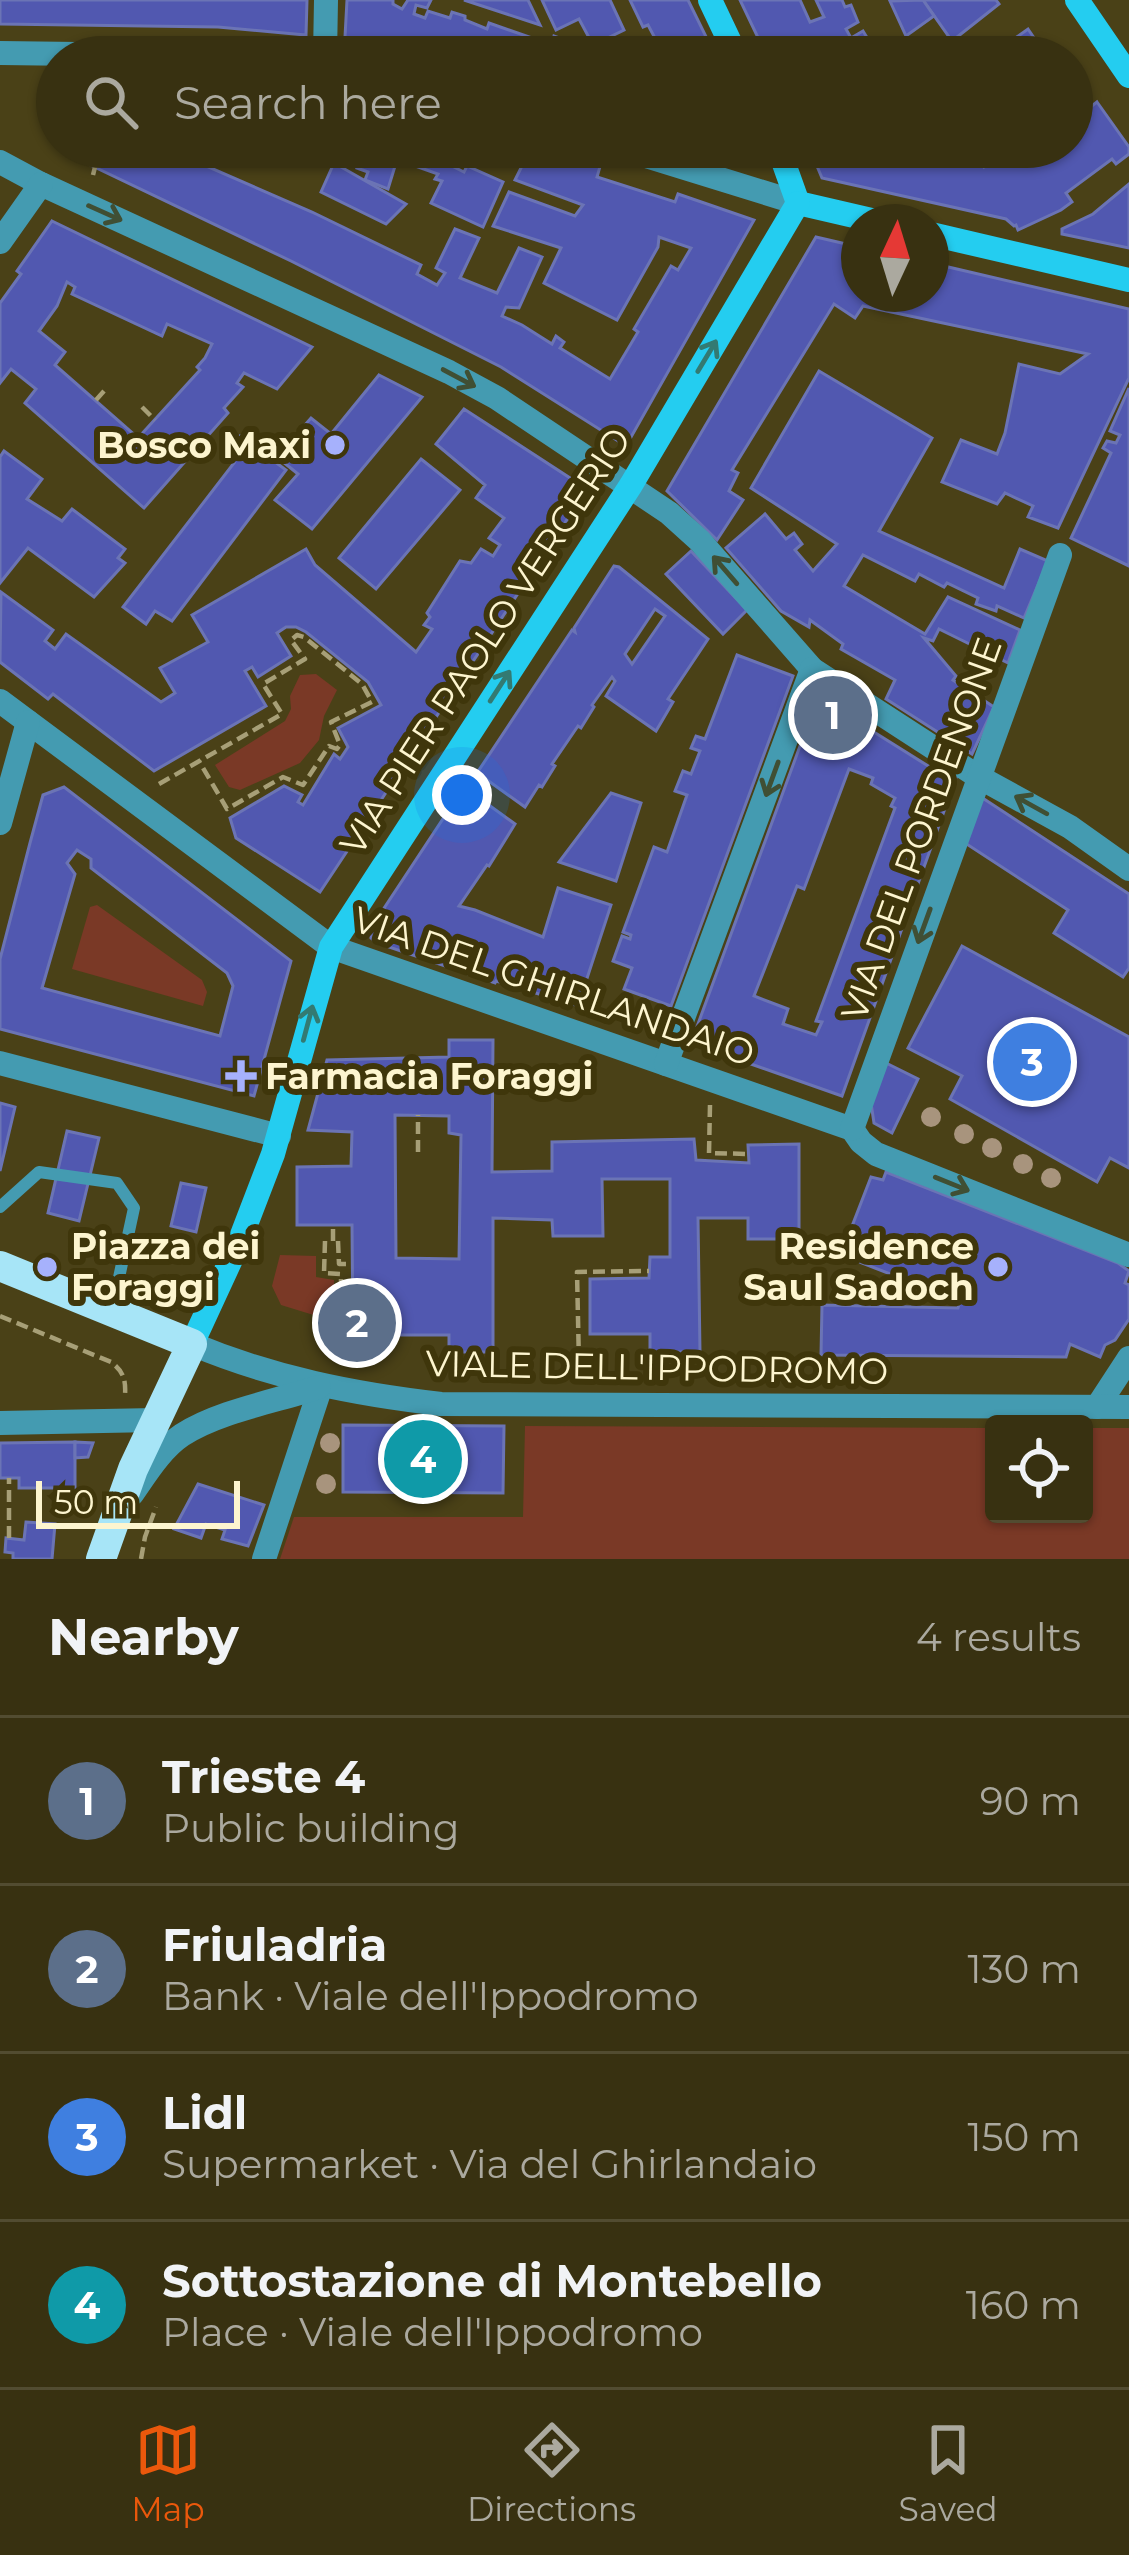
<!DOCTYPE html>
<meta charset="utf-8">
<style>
:root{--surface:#383111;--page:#3f391a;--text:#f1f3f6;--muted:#aba99f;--line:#524c31;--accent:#ea580c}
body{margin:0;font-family:Montserrat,sans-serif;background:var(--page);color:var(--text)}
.controls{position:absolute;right:36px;bottom:36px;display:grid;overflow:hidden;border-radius:12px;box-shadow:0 3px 9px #0004}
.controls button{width:108px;height:108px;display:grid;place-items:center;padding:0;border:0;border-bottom:3px solid var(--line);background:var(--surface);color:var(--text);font:60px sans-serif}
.compass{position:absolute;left:841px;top:204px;width:108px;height:108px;border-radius:50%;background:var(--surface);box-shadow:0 3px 9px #0004;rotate:4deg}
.scale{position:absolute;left:36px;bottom:30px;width:204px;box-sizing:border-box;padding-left:12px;border:6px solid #fdf5cf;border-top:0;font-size:33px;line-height:42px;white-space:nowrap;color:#fdf5cf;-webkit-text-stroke:9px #3f360b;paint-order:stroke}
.you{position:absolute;left:462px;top:795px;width:42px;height:42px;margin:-30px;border:9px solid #fff;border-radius:50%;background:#1a73e8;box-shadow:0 0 0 18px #1a73e833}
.badge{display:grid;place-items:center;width:78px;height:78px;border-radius:50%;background:var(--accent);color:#fff;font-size:39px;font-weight:700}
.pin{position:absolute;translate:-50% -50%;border:6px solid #fff;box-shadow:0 3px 12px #0006}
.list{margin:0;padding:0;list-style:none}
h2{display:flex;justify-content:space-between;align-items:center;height:156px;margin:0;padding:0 48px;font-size:51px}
h2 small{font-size:39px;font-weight:400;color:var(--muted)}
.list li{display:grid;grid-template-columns:78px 1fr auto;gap:36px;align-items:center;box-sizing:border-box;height:168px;padding:0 48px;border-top:3px solid var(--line)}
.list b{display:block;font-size:45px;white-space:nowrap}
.list p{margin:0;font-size:39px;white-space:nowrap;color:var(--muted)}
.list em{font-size:39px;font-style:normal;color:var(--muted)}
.icon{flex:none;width:66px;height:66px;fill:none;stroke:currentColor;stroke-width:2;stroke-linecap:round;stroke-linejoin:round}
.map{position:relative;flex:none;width:1129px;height:1559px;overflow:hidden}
.search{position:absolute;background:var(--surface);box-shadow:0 3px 9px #0004;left:36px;right:36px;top:36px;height:132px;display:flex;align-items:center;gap:30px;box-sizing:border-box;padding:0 42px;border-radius:66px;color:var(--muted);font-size:45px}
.sheet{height:828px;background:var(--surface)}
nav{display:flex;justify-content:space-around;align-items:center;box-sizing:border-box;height:168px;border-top:3px solid var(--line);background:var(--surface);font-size:33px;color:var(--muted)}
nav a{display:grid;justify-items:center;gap:6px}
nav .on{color:var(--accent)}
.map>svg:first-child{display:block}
</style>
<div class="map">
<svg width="1129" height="1559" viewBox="0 0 1129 1559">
<rect width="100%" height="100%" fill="#4a4117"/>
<g fill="#7a3926">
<polygon points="316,674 337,690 324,716 319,740 300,763 240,790 229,787 215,765 285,721 291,709 290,696 300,675"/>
<polygon points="97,905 202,980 207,992 203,1006 72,969 90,907"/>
<polygon points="280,1255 316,1256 316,1277 334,1280 333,1321 281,1305 272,1286"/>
<polygon points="525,1426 994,1428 994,1514 1084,1514 1084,1428 1129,1428 1129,1559 280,1559 294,1517 523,1517"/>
</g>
<g fill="#5158b0" stroke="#6b74b5" stroke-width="3" fill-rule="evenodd">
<polygon points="0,0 307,0 306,35 218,27 0,24"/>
<polygon points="347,0 393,0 393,4 402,9 408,0 431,0 427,8 416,5 414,14 425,18 428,11 450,18 452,12 465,16 465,20 487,29 489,23 552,45 554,36 595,51 593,57 420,57 412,54 408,57 345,37"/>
<polygon points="464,0 528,0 540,25"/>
<polygon points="542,0 610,0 624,30 593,45 579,19 556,30"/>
<polygon points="630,0 688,0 716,57 665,57 648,25 643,27"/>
<polygon points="740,0 800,0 810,22 824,17 816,0 842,0 845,7 851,5 858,22 846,29 851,38 863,31 879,57 774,57 767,43 762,46"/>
<polygon points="923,0 996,0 999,4 952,41"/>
<polygon points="923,0 934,16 906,36 890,1"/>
<polygon points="1028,29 1047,57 989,57"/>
<polygon points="1097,102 1129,147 1129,154 1116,164 1112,159 1066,193 1072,202 1061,210 1018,230 1016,225 1014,226 1006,219 822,178 809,147 911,149 912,147 928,147 925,154 972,164 980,157 984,167 1001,157 1004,162 1011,158 1014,164 1037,147 1072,147 1072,121"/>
<polygon points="90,147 153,147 153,149 178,161 181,155 312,212 421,265 417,274 437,285 445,273 436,268 455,229 479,238 460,278 497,293 519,248 542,257 519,308 506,307 502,316 522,325 552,344 556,336 564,342 560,348 610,379 638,332 634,329 671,266 678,270 691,248 659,237 658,247 617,320 544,283 561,248 493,226 509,192 575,216 583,205 515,180 523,164 481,147 550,147 601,163 597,177 675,202 678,194 754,220 626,446 501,367 291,261 86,163"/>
<polygon points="340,147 457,147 450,165 464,172 467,166 503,182 483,227 431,203 442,181 435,179 438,174 407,163 410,156 399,153 388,189 365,180 368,172 357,168 359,163 336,157"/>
<polygon points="686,147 749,147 735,164"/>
<polygon points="334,163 406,204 386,224 321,192"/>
<polygon points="1129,184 1129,248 1062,234 1062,229 1093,214"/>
<path d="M52 221 312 347 277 389 244 373 237 383 243 387 224 408 228 413 144 508 25 403 36 389 11 369 0 383V303L21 274 17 271ZM67 282 75 287 72 294 162 336 167 324 212 344 205 358 197 367 200 370 138 438 55 365 65 352 39 331 57 306Z"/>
<polygon points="816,237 859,247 859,294 931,294 931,263 1129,309 1129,378 1058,528 1028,517 1033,506 1005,493 997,504 942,482 961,440 997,454 1005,433 1019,364 1060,374 1088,354 863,306 855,318 834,304 732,470 738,473 729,491 743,500 717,540 667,491"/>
<polygon points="819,371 932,438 879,531 1004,588 1020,549 1048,561 1024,618 997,606 996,611 976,604 978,598 947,583 944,587 919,574 915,581 863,555 844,586 925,634 948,597 1020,630 1008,663 939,629 933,641 924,638 956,676 953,680 994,707 972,754 886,699 895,680 841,649 843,644 810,620 809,627 781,611 726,548 765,514 786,539 794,533 802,544 795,550 813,571 837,544 751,488"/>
<polygon points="379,375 422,397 312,529 275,500 298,474 277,457 311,418 331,434"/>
<polygon points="1129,388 1129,566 1071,538 1111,453 1103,448 1107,441 1116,443 1120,435 1110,431"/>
<polygon points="464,409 584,487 580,491 584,494 320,892 236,838 230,818 284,786 302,795 298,802 303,805 334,754 340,759 348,747 338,728 381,705 368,682 306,632 296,627 286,627 277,633 291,656 258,677 252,667 245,671 266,706 154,771 53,694 48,699 0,662 1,592 53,630 45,641 55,649 66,634 161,702 175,693 160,668 208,642 192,615 306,549 315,565 416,652 432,629 424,625 430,617 427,613 460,561 471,563 481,549 493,556 500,545 489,538 504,518 476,498 485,485 436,444"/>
<polygon points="240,436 286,470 172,621 155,611 146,624 123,607 234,463 223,457"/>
<polygon points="4,451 42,479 27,499 62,521 72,509 125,549 118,558 125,563 94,597 28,548 0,583 0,457"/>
<polygon points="421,459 460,490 376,589 339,558"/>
<polygon points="691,551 747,610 723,634 666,574"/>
<path d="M614 566 619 567 708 639 668 699 673 702 656 731 606 696 615 681 612 677 592 705 594 707 581 728 578 726 552 764 555 766 542 787 539 785 525 807 483 777 481 779 475 776 572 630 575 632 574 628ZM655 609 665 616 632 664 625 654Z"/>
<polygon points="737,655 793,676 671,1006 624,989 632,968 613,961 622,936 630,939 631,935 623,932 654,847 667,852 687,795 675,791 683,771 691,774 700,751 691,748 696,736 705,739"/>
<path d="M818 697 933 769 936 764 957 775 842 1096 691 1043ZM849 769 873 778 871 784 895 798 891 806 895 808 816 1021 822 1022 816 1035 783 1024 788 1009 754 996 797 886 804 889Z"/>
<path d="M64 787 291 961 254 1096 0 1029V959L30 843 43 795ZM77 850 91 859V868L227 973 233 986 220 1036 42 988 75 874 67 863Z"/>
<polygon points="464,787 515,824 489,866 487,865 459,906 475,910 543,937 558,888 611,905 578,1006 496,981 495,983 377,943 371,938 371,928"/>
<polygon points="611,793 641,803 616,881 559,862"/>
<polygon points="981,797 1129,894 1129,968 1123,977 1054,933 1068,910 965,843"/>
<polygon points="962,946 1129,1037 1129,1168 1110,1158 1097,1182 950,1099 962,1076 908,1048"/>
<path d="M449 1040H493L492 1172 552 1171V1142L694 1139 696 1160 749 1163 748 1145 799 1144V1239H748V1218H698L700 1352H650V1334H590V1279L649 1278 650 1257H670V1179H602L603 1236H553L552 1220 493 1218V1352H449V1335H353L352 1225H297V1167L351 1166 352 1132 308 1130 327 1060 449 1057ZM395 1115 449 1116V1133L461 1135 459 1259 396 1258Z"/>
<polygon points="886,1063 918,1079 892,1133 874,1123 871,1103"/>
<polygon points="0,1103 15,1107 0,1171"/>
<polygon points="67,1131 99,1138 79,1221 48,1213"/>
<polygon points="886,1172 1118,1263 1129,1271 1125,1283 1129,1285 1129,1319 1115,1340 1105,1345 1100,1357 1070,1344 1066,1357 821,1355 822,1305 958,1308 960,1301 849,1258 854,1249 844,1247 871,1177 883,1180"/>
<polygon points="181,1183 206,1188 196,1232 171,1226"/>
<polygon points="343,1425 504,1426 503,1493 343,1492"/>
<polygon points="75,1442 75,1488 19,1488 19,1478 0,1478 0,1443"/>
<polygon points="75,1442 93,1443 88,1457 75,1458"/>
<polygon points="198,1484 264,1505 248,1546 222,1539 225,1530 206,1524 201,1538 174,1529"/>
<polygon points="26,1522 55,1524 52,1559 13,1559 13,1553 5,1552 6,1538 24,1540"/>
</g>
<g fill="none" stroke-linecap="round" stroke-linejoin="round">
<g stroke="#a79f77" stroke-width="4.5" stroke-dasharray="12 6" stroke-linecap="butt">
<polyline points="93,175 95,167"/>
<polyline points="96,400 105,390"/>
<polyline points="142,407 155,420"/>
<polyline points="159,784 282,714 263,684 305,659 291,640 297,635 304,637 362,684 372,702 331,722 340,745 337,749 329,746 303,785 283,777 227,809 199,761"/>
<polyline points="710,1105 709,1153 749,1154"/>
<polyline points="418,1152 418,1115"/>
<polyline points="325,1241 324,1273 341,1274 341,1343"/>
<polyline points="333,1241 333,1225"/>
<polyline points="338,1241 339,1264 352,1264"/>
<path d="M0 1316 111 1362C123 1371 126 1379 125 1395L122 1396"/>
<polyline points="579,1364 577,1272 649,1271"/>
<polyline points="9,1538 9,1478"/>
<polyline points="141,1559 145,1537 156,1507"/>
</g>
<polyline stroke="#449bb1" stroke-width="12" points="0,1207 39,1172 117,1183 134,1208 112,1310"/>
<g stroke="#449bb1" stroke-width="24">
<polyline points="325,56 326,0"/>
<polyline points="0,162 41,184 449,372 497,398 669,513 700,541 812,669 977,776 1070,827 1129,869"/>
<polyline points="0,242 41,184"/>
<polyline points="0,701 331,947 852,1129 861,1142 876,1154 1129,1255"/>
<polyline points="0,823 28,722"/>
<polyline points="0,1063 279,1136"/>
<polyline points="666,1064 812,669"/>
<polyline points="852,1129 1060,555"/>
<polyline points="1097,1407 1129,1358"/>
<polyline points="0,1423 155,1420"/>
<polyline points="264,1559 321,1386"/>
</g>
<g stroke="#449bb1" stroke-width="24">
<polyline points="0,53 326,57"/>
<polyline points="617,147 798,203"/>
<path d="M192 1344C273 1378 354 1394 441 1404L1129 1407"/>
<path d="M132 1494C146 1474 161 1449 182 1435 219 1411 277 1401 319 1387"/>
</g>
<g stroke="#24cdf0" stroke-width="24">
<polyline points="710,0 737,57"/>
<polyline points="1077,0 1129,76"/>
<polyline points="778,147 798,203"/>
<polyline points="798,203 880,222"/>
<polyline points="931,234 1129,280"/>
<polyline points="192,1344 240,1240 273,1154 331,947 631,485 798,203"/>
</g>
<polyline stroke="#a7e5f7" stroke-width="30" points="0,1266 192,1344 133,1469 101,1559"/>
</g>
<g fill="#a8947d">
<circle cx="931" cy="1117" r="10"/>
<circle cx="964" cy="1134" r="10"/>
<circle cx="992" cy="1148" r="10"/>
<circle cx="1023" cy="1164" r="10"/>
<circle cx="1051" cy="1178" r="10"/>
<circle cx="330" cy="1443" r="10"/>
<circle cx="326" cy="1484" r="10"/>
</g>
<defs><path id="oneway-shaft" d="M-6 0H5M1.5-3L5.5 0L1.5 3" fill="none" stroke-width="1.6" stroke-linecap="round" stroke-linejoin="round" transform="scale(3)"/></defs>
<g stroke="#404f34">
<use href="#oneway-shaft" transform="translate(105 213) rotate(24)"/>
<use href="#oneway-shaft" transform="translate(459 378) rotate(28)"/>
<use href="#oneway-shaft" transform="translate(725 570) rotate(-131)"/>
<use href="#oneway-shaft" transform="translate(772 779) rotate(110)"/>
<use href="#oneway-shaft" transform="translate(1031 805) rotate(-151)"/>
<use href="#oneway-shaft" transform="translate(924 926) rotate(110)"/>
<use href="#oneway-shaft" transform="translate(952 1184) rotate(22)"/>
</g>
<g stroke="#337a72">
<use href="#oneway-shaft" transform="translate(707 356) rotate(-59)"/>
<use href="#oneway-shaft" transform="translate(500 686) rotate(-57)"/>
<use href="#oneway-shaft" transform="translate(308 1023) rotate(-75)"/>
</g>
<g fill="#a6b1fc" stroke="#3f360b" stroke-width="4.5">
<circle cx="335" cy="445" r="12"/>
<path d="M235 1058h12v12h12v12h-12v12h-12v-12h-12v-12h12z"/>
<circle cx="47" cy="1267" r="12"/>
<circle cx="998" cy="1267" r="12"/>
</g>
<g text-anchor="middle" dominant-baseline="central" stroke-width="12" stroke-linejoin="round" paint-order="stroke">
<g font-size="36" font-weight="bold" fill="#fdf5cf" stroke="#3f360b" text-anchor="end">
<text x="311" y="445">Bosco Maxi</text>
<text x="265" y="1076" text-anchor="start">Farmacia Foraggi</text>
<text x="71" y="1246" text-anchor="start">Piazza dei<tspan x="71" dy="41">Foraggi</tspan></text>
<text x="974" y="1246">Residence<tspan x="974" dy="41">Saul Sadoch</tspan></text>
</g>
<g font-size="36" fill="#fdf5cf" stroke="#3f360b">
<text transform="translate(485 641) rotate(-57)">VIA PIER PAOLO VERGERIO</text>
<text transform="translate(921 829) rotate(-70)">VIA DEL PORDENONE</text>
<text transform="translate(554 986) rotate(19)">VIA DEL GHIRLANDAIO</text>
<text transform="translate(657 1367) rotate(1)">VIALE DELL'IPPODROMO</text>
</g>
</g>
</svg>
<div class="controls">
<button><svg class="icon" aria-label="locate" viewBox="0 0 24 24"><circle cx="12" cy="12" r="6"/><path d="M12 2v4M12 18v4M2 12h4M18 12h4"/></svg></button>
</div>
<svg class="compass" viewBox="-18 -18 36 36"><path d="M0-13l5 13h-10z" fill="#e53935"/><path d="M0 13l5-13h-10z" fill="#aba99f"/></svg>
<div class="scale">50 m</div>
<div class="you"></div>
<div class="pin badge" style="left:833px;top:715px;background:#5c6f8a">1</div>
<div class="pin badge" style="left:357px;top:1323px;background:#5c6f8a">2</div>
<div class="pin badge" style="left:1032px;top:1062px;background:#3f7fe0">3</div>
<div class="pin badge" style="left:423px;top:1459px;background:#0f9aa8">4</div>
<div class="search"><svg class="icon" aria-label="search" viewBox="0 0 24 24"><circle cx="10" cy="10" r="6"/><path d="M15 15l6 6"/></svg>Search here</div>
</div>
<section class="sheet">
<h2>Nearby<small>4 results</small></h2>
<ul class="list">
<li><span class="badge" style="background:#5c6f8a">1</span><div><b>Trieste 4</b><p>Public building</p></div><em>90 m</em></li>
<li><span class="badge" style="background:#5c6f8a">2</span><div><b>Friuladria</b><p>Bank · Viale dell'Ippodromo</p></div><em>130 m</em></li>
<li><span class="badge" style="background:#3f7fe0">3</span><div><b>Lidl</b><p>Supermarket · Via del Ghirlandaio</p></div><em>150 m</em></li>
<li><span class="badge" style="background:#0f9aa8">4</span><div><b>Sottostazione di Montebello</b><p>Place · Viale dell'Ippodromo</p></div><em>160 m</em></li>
</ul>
</section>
<nav>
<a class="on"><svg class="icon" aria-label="map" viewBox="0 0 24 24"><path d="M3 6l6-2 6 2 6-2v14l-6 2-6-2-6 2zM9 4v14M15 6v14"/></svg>Map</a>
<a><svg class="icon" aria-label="directions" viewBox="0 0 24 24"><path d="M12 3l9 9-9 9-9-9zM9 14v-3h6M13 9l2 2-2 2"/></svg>Directions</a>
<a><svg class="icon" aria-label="saved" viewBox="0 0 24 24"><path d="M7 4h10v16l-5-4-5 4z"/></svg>Saved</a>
</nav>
